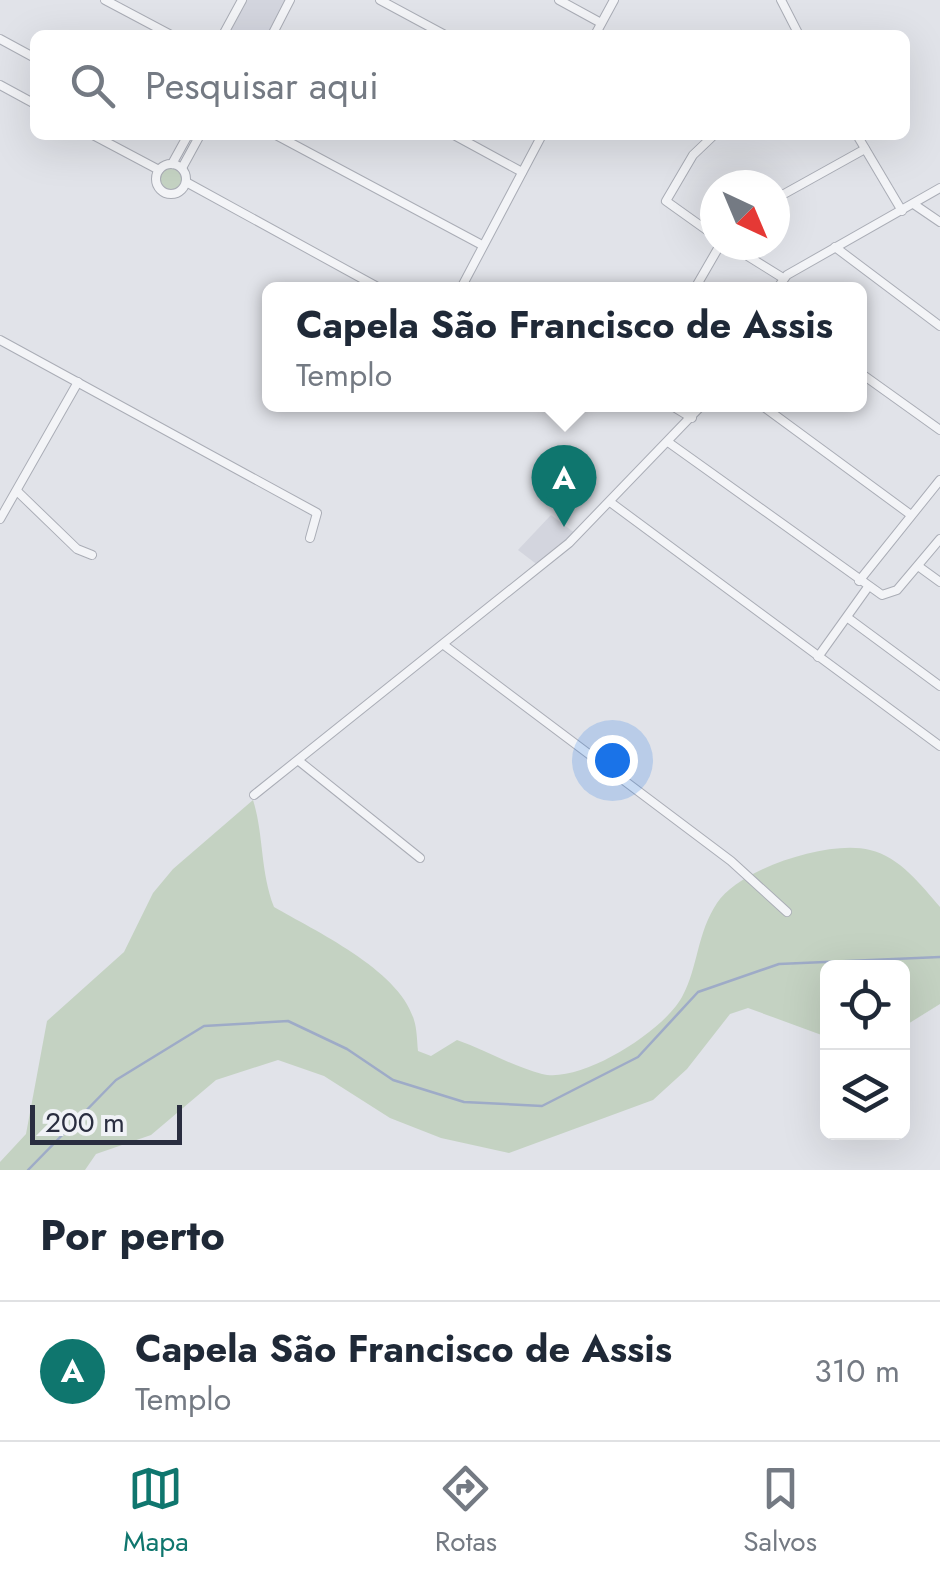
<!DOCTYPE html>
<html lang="pt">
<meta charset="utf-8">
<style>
:root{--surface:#fff;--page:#f2f2f3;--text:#1f2937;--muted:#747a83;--line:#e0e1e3;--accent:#0f766e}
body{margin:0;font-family:Jost,sans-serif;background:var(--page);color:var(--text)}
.controls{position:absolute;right:30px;bottom:30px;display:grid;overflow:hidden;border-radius:15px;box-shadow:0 10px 40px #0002}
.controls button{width:90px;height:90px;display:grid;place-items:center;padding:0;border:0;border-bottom:2px solid var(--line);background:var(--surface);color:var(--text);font:50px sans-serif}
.compass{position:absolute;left:700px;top:170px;width:90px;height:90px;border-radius:50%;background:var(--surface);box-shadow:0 10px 40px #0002;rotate:136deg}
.scale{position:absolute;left:30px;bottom:25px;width:152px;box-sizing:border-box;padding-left:10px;border:5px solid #2a2e40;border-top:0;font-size:28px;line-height:35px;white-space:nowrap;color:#2a2e40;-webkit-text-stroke:8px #f0f2f6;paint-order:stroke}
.you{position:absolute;left:612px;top:760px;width:35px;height:35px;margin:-25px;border:8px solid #fff;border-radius:50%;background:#1a73e8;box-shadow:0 0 0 15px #1a73e833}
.badge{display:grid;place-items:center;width:65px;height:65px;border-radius:50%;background:var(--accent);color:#fff;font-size:32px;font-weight:700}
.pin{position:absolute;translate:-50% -82px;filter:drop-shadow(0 2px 5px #0008)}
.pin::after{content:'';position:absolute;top:52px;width:35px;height:30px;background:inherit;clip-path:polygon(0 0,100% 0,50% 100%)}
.popup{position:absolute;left:262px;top:282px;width:605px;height:130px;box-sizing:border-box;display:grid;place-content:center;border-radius:15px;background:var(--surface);filter:drop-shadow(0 2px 8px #0005);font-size:32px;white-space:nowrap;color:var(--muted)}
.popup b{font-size:38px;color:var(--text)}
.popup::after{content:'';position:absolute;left:50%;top:100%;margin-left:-20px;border:20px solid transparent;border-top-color:var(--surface)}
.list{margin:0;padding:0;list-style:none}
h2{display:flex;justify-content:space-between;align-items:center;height:130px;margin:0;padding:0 40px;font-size:42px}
h2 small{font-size:32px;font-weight:400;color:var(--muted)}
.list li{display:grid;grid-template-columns:65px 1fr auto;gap:30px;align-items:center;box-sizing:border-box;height:140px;padding:0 40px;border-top:2px solid var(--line)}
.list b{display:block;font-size:38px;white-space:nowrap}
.list p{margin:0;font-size:32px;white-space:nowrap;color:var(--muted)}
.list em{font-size:32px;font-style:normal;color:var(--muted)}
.icon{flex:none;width:55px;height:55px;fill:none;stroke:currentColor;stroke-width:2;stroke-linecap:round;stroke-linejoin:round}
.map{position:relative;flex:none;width:940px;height:1170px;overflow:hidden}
.search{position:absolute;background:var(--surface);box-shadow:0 10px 40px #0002;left:30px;right:30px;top:30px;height:110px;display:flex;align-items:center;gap:25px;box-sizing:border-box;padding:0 35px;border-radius:15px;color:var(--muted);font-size:38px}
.sheet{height:270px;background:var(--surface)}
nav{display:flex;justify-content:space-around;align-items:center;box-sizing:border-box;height:140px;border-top:2px solid var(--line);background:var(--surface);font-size:28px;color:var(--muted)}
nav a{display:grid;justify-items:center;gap:5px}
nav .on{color:var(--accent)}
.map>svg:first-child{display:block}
</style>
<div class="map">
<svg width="940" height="1170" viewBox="0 0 940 1170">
<rect width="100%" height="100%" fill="#e1e3e9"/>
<g fill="#d3d5de">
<polygon points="245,0 286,0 267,35 227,35"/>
<polygon points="551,515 576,534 539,566 518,550"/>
</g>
<g fill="#c4d2c2">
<circle cx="171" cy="179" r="12"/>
<path d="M253 800C264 835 260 871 274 907 315 931 400 970 414 1020 417 1029 417 1041 418 1051L431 1056 457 1040C485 1050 514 1067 542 1074 581 1084 666 1030 683 995 698 967 697 933 717 903 740 868 831 839 870 850 900 857 921 885 940 907V1004L903 1027 902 968H828L827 1037 748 1008 730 1014 687 1069 653 1100 509 1153 441 1138 390 1118 324 1076 278 1060 216 1080 151 1135 96 1154 85 1170H0V1162L26 1134 47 1021 124 952 153 893 173 869Z"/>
</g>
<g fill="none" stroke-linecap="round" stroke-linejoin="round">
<polyline stroke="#9eabc7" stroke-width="2.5" points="28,1170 116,1080 204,1026 288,1021 347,1049 393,1080 464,1102 542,1106 638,1057 698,992 779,964 940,957"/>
<g stroke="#aaadb6" stroke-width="10">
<g id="minor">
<polyline points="105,0 171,35"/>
<polyline points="380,0 445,35"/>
<polyline points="559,0 601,23"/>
<polyline points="781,0 799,35"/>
<polyline points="223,35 242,0"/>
<polyline points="272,35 290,0"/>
<polyline points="595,35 614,0"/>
<polyline points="0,39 35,58"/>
<polyline points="0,85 35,104"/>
<polyline points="93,135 159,170"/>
<polyline points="276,135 482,245"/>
<polyline points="454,135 522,172"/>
<polyline points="714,135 693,155 666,201 715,236"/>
<polyline points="857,135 902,211"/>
<polyline points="172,164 188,135"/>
<circle cx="171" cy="179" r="15"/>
<polyline points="182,168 200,135"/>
<polyline points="186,182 383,290"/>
<polyline points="775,199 865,149"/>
<polyline points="915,205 940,222"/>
<polyline points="730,245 783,278"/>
<polyline points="835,247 940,326"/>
<polyline points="460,290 542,135"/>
<polyline points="694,290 720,245"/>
<polyline points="776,290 787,275 940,188"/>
<polyline points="0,340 317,513 310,538"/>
<polyline points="859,372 940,430"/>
<polyline points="669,404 692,418"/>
<polyline points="760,404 911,515"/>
<polyline points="668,442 882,595 897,590 940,539"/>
<polyline points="18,492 77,549 92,555"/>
<polyline points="610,502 940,746"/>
<polyline points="0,519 78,382"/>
<polyline points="918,566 940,582"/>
<polyline points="859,581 940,480"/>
<polyline points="848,618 940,686"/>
<polyline points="444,645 731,861 787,912"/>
<polyline points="818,657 868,587"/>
<polyline points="299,761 420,858"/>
<polyline points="254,795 569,543 703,404"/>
</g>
</g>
<use href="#minor" stroke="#f3f4f7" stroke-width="8"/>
</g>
</svg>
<div class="controls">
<button><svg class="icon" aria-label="locate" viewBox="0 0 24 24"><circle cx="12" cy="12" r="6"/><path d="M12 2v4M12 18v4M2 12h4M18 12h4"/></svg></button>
<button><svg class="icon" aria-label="layers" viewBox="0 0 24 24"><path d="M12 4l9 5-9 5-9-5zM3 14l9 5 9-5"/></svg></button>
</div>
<svg class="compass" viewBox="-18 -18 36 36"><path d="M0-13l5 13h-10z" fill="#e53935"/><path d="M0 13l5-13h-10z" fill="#747a83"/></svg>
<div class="scale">200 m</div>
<div class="you"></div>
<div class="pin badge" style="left:564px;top:527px">A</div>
<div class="popup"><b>Capela São Francisco de Assis</b>Templo</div>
<div class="search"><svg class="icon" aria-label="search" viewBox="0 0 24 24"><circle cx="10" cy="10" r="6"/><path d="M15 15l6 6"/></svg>Pesquisar aqui</div>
</div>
<section class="sheet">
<h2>Por perto<small></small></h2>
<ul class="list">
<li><span class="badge">A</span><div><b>Capela São Francisco de Assis</b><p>Templo</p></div><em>310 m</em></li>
</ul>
</section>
<nav>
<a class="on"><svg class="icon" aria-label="map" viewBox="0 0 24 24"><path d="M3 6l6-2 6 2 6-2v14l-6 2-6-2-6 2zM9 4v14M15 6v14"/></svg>Mapa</a>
<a><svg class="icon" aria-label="directions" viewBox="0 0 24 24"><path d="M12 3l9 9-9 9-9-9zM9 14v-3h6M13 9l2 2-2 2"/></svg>Rotas</a>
<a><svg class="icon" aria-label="saved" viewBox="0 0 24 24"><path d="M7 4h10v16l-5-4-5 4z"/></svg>Salvos</a>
</nav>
